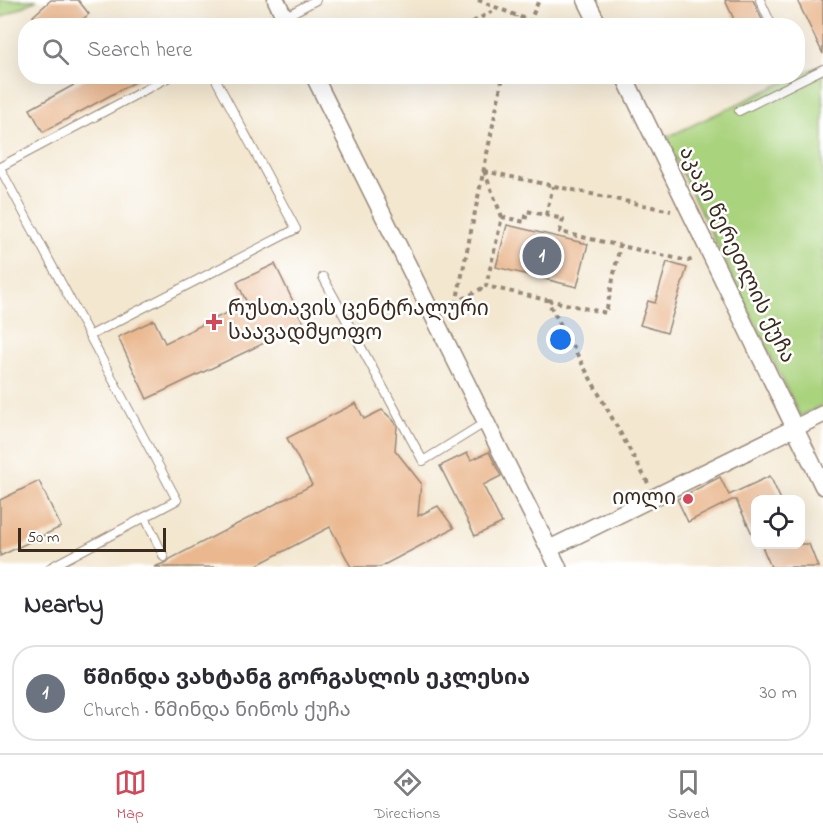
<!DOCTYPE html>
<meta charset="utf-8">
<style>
:root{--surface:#fff;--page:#f2f2f3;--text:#2b2b33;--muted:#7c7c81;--line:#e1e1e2;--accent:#d1495b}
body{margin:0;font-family:"Indie Flower","Noto Sans Georgian",sans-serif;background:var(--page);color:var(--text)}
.controls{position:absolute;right:18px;bottom:18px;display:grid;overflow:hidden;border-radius:12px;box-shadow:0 6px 24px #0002}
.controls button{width:54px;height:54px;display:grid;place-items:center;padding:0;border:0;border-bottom:2px solid var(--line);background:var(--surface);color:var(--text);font:30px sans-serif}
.scale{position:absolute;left:18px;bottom:15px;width:148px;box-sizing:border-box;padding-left:6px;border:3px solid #3b2a1e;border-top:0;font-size:16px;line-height:21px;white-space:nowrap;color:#3b2a1e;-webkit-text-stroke:4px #fff;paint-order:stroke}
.you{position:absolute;left:561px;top:340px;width:21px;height:21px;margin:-15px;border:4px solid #fff;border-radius:50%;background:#1a73e8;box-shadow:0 0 0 9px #1a73e833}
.badge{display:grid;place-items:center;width:39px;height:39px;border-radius:50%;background:var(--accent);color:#fff;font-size:20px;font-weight:700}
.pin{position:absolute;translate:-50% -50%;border:3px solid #fff;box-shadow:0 2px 6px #0006}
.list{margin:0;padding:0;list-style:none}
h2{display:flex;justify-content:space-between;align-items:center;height:78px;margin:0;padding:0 24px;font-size:26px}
h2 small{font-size:20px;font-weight:400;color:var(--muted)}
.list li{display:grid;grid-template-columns:39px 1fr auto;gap:18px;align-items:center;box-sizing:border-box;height:96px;margin:0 12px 12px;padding:0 12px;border:2px solid var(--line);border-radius:24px}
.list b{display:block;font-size:22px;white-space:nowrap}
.list p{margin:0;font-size:20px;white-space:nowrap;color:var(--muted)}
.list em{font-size:20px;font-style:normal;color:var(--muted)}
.icon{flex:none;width:33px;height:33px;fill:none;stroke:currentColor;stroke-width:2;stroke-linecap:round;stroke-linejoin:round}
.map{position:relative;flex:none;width:823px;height:567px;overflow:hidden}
.search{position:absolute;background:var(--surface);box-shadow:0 6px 24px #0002;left:18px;right:18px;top:18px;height:66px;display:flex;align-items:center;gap:15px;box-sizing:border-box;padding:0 21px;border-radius:24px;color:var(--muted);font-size:22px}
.sheet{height:186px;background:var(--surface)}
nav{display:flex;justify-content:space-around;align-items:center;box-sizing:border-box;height:84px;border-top:2px solid var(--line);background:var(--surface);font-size:16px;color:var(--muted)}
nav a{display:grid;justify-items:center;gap:3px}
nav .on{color:var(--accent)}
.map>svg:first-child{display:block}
</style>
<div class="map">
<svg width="823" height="567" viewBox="0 0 823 567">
<rect width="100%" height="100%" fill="#fff"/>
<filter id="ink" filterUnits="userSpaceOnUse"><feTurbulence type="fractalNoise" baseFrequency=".0167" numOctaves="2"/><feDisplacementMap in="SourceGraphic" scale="12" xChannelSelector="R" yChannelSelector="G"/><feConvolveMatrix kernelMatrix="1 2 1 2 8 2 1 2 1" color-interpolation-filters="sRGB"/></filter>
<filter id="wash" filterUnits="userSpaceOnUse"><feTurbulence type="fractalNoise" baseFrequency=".008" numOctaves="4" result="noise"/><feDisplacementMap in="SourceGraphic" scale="24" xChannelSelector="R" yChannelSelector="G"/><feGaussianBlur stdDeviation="1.35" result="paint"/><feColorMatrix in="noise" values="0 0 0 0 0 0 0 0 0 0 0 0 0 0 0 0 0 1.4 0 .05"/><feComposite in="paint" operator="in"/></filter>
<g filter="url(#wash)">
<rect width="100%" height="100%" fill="#f3e7d0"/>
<g fill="#aad37e" stroke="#727e4e" stroke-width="1.5">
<polygon points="0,0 37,0 0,18"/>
<polygon points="823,64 823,405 800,416 665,138"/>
</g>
<g id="blocks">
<g fill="#eab78e">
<polygon points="51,0 78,0 89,14 75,26 42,26 33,16"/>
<polygon points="725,0 753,0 765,26 737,26"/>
<polygon points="797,0 823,0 823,54"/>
<polygon points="90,76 146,76 43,132 30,109"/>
<polygon points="507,225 588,244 577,287 496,267"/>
<polygon points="667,262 687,268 667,333 640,325 648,301 655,303"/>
<polygon points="275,264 304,324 147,399 118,337 154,320 165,343 247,303 237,282"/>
<polygon points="356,403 364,419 382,410 393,420 397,426 395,450 421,483 418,516 438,506 454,528 380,567 351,567 330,527 253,567 154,567 167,562 170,559 312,485 287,438"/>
<polygon points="489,452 501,476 483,485 502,523 475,536 440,466 467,453 471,460"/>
<polygon points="770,476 781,500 756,500 756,542 736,500 732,500 688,522 677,499 720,477 729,495"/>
<polygon points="39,481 61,527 0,556 0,500"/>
<polygon points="761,544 809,544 818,567 771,567"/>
</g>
</g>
</g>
<g filter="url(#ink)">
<use href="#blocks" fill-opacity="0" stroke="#978877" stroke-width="1.5"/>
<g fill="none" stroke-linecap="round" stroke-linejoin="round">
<g stroke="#978877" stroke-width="10">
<g id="service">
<polyline points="760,0 772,26"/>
<polyline points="268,26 316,0"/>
<polyline points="739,111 823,69"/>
<polyline points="0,167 171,76"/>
<polyline points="0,168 177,500 145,517 164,557"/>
<polyline points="323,277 423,461 486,422"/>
<polyline points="89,336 296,229 214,76"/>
<polyline points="51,567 145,517"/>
</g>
</g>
<g stroke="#978877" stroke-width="19">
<g id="minor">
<polyline points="276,0 289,26"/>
<polyline points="586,0 599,26"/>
<polyline points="314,76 558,567"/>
<polyline points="624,76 823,486"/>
<polyline points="549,549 823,414"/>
</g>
</g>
<g stroke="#978877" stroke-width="4" stroke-dasharray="4.5 4.5" stroke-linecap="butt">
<polyline points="478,0 530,21 539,0"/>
<polyline points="465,26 497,9"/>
<polyline points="514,26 516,16"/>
<polyline points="484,171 671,211"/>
<polyline points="484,171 502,217"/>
<polyline points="546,215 553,186"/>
<polyline points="548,300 606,313 620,245"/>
<polyline points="456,304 503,76"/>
<polyline points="447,308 486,286"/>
<polyline points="648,483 547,300 486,286 502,217 525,222 527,211 563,219 560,232 688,261 695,258"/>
</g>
<use href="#service" stroke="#fff" stroke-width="8"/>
<use href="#minor" stroke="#fff" stroke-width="16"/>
</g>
</g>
<g fill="#d1495b" stroke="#fff" stroke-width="2">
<path d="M211 313h6v6h6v6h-6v6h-6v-6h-6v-6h6z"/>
<circle cx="688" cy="499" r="6"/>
</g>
<g text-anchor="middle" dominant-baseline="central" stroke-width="5" stroke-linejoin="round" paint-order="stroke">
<g font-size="21" fill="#3b2a1e" stroke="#fff">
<text transform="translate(736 255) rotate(64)">აკაკი წერეთლის ქუჩა</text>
</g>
<g font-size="21" fill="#3b2a1e" stroke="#fff" text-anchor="start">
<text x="228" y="310">რუსთავის ცენტრალური<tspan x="228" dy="24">საავადმყოფო</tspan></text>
<text x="676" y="499" text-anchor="end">იოლი</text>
</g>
</g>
</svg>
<div class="controls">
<button><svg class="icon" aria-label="locate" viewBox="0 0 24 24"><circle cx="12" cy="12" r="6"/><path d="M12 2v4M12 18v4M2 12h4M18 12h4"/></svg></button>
</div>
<div class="scale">50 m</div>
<div class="you"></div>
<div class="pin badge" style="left:542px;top:256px;background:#6b7280">1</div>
<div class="search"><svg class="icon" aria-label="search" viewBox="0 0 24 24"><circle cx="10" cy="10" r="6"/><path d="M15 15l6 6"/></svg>Search here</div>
</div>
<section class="sheet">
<h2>Nearby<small></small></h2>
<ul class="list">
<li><span class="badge" style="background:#6b7280">1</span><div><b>წმინდა ვახტანგ გორგასლის ეკლესია</b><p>Church · წმინდა ნინოს ქუჩა</p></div><em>30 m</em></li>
</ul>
</section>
<nav>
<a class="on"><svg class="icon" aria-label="map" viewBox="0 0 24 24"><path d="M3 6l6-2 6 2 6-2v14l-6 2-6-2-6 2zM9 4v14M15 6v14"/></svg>Map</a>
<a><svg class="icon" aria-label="directions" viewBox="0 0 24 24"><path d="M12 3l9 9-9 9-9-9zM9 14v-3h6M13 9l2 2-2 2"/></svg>Directions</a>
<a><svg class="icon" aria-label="saved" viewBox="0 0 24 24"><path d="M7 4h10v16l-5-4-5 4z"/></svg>Saved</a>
</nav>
